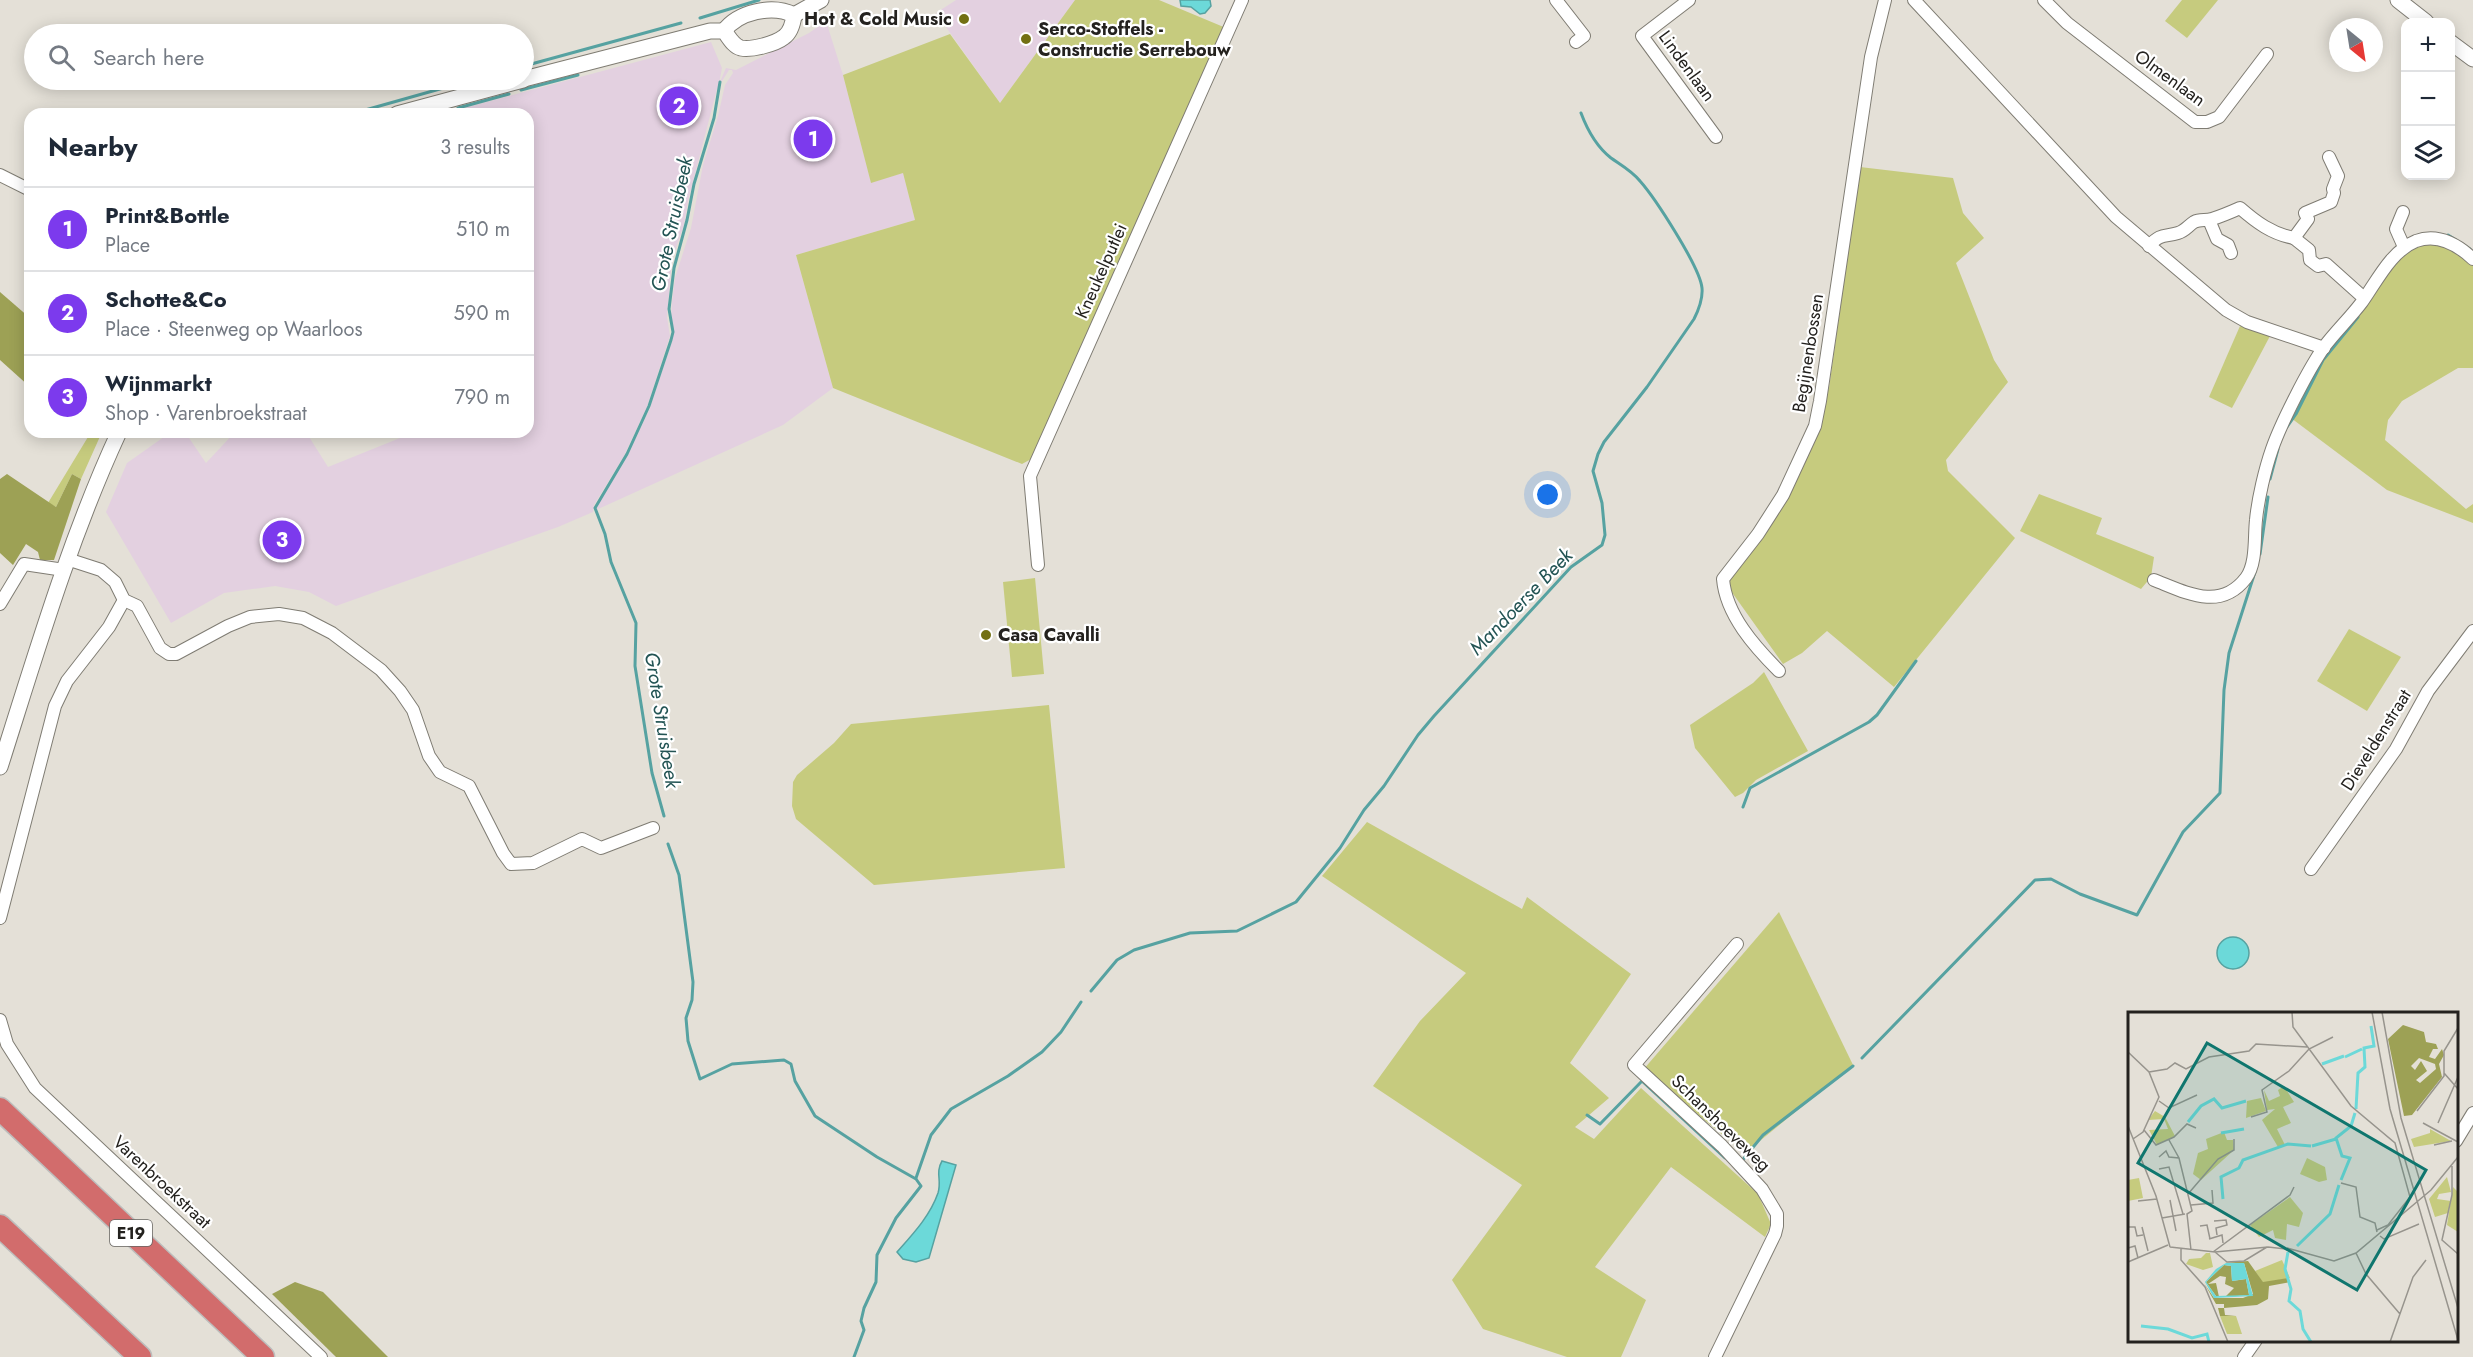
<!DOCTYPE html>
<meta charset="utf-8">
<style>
:root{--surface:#fff;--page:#f6f6f7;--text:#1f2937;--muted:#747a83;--line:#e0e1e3;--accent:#7c3aed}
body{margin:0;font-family:Jost,sans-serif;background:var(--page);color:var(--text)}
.controls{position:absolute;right:18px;top:18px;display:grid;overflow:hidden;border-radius:12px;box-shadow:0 3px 15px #0003}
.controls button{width:54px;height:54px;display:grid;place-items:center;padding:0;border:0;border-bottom:2px solid var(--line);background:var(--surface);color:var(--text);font:30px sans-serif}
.compass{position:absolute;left:2329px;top:18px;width:54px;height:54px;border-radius:50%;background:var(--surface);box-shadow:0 3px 15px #0003;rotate:150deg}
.you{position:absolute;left:1548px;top:495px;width:21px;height:21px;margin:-15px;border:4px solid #fff;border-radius:50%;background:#1a73e8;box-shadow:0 0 0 9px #1a73e833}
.badge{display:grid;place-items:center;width:39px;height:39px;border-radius:50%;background:var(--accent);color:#fff;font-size:20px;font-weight:700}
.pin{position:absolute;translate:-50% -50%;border:3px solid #fff;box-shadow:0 2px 6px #0006}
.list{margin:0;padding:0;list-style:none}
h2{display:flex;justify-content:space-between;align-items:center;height:78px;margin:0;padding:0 24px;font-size:26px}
h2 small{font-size:20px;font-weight:400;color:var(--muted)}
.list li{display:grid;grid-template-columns:39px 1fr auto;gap:18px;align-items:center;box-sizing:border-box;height:84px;padding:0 24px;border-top:2px solid var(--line)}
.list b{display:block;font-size:22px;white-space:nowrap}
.list p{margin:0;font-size:20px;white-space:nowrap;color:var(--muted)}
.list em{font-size:20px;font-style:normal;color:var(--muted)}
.icon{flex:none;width:33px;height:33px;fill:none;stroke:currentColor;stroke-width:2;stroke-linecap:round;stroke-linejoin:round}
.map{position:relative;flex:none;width:2473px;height:1357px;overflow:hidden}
.search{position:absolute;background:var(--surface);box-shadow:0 3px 15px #0003;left:24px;top:24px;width:510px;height:66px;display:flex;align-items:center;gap:15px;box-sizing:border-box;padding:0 21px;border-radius:33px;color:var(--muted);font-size:22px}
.panel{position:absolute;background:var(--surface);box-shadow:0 3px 15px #0003;left:24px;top:108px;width:510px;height:330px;border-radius:18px}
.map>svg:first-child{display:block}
</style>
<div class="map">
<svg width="2473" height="1357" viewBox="0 0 2473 1357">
<rect width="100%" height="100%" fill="#e4e0d7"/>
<g fill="#e3d0e0">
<polygon points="956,0 1075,0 1000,103 936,13"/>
<polygon points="826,21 843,75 871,182 903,173 915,220 796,255 833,388 783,425 596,510 600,499 625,460 650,408 672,342 674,331 671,319 672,302 675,278 691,228 703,165 718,116 725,85 733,73 732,70 729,70 717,89 688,201 684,225 672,259 667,317 670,336 647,407 624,456 594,505 593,512 558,527 336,606 309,592 275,586 224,593 171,623 106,512 127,463 171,432 185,432 206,463 235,432 306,432 328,467 415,432 528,432 528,114 442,114 711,42 722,68 719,84 726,68 736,70 809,33"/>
</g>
<g fill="#c6cb7e">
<polygon points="1075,0 1159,0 1226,28 1033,458 1022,464 833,388 796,255 915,220 903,173 871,183 843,75 950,34 1000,103"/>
<polygon points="2182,0 2218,0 2187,38 2165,21"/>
<polygon points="1860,167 1953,178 1963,213 1984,238 1956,263 1994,360 2008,382 1946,460 1948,471 2015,538 1894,687 1827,631 1802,653 1783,664 1726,584 1784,494 1829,388"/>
<polygon points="2424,241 2462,253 2473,263 2473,368 2458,368 2402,401 2388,420 2385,440 2466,509 2473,504 2473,523 2387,490 2291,418 2327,353 2352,325 2402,252"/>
<polygon points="2240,326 2270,336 2232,408 2209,397"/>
<polygon points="91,432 102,432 81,479 72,474 56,507 48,503"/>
<polygon points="2039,494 2102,518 2096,534 2154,557 2151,577 2141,589 2020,531"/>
<polygon points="1035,578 1044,674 1012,677 1003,582"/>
<polygon points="2349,629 2401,657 2367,711 2317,681"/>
<polygon points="1764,672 1808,751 1756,780 1743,793 1735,797 1695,748 1690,725 1753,683"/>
<polygon points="1049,705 1065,868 874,885 796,819 792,806 793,782 797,775 834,743 851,724"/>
<polygon points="1367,822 1522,909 1527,897 1631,974 1570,1063 1609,1098 1575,1127 1594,1139 1641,1088 1758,1194 1771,1224 1765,1237 1671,1167 1595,1267 1646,1300 1621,1357 1567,1357 1483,1329 1452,1280 1522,1185 1373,1086 1420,1021 1466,973 1322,876"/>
<polygon points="1779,912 1853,1065 1745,1153 1643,1070"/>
</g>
<g fill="#9da155">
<polygon points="0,292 30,318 30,387 0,360"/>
<polygon points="7,474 56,507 72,474 81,479 54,560 40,560 38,552 26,544 13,565 0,553 0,479"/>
<polygon points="295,1282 323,1292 388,1357 336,1357 272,1294"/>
</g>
<g fill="#6cd9d9" stroke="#56a2a1" stroke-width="1.5">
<polygon points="1180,0 1210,0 1211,6 1205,13 1200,14 1191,7 1181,6"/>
<circle cx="2233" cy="953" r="16"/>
<path d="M942 1161 956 1165 929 1258 916 1262 903 1259 897 1252C913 1234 930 1216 938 1193 942 1180 935 1173 942 1161Z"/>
</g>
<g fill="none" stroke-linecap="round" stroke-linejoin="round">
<g stroke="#56a2a1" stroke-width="3">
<polyline points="700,18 759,0"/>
<polyline points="524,66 681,23"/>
<polyline points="471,80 473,80"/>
<polyline points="521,90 578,75"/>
<polyline points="458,108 509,94"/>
<polyline points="351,114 454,85"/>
<polyline points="437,114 438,114"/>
<polyline points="2448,235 2470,249"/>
<polyline points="2287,427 2296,414 2323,360 2358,317"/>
<polyline points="2270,479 2278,449"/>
<polyline points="2260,554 2268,497"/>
<polyline points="1743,807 1750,788 1869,722 1877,715 1916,661"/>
<polyline points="664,816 652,773 635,666 636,623 611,562 605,534 595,508 627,454 649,406 671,340 673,332 669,309 674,268 687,220 694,184 714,118 720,82"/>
<polyline points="668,844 679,875 693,982 692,1000 686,1018 688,1041 700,1079 732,1064 784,1060 791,1064 795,1081 815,1116 877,1157 916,1179 921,1186 896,1218 877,1255 876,1282 864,1308 861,1321 864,1330 854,1357"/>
<path d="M1091 991 1117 960 1134 950 1190 933 1237 931 1296 902 1340 848 1364 810 1384 786 1418 735 1434 716 1571 567 1602 545 1605 535 1602 503 1593 471 1598 454 1604 442 1647 387 1694 319C1699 309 1703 299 1702 288 1700 267 1655 198 1640 181 1632 171 1621 165 1611 158 1597 147 1587 129 1581 113"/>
<polyline points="1862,1058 2035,880 2051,879 2080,894 2137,915 2183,832 2220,793 2224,690 2229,653 2255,572"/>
<polyline points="1587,1115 1600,1124 1642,1081 1725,1158"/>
<polyline points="1741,1162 1763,1135 1853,1066"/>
<polyline points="916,1178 931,1135 951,1109 1008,1076 1042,1052 1061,1032 1081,1002"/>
</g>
<g stroke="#7f7c73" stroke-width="14">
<g id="minor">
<polyline points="1556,0 1584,36 1576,42"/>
<polyline points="1689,0 1642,36 1716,137"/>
<polyline points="1914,0 2116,217 2226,310 2247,322 2324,348"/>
<polyline points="2044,0 2067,23 2195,122 2207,122 2219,117 2267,54"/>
<polyline points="0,175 30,190"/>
<polyline points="2403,212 2396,229 2404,247"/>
<polyline points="2209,220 2217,239 2228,245 2231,253"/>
<polyline points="2294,238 2309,250 2310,260 2318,266 2326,264 2364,298"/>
<path d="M2149 246C2161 233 2164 237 2178 233 2185 231 2188 226 2194 222 2200 219 2206 221 2212 219 2222 216 2231 212 2240 208 2256 222 2272 234 2294 238L2308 219 2305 213 2331 202 2334 193 2333 189 2338 176 2329 157"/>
<polyline points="67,559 101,570 115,582 124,600 137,606 160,648 169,654 176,654 228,626 250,617 279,614 303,618 332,633 381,670 400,691 413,710 429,756 440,772 469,786 503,853 511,864 533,863 582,839 601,848 653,828"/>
<polyline points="1038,565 1030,476 1242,0"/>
<path d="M2154 580C2185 592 2220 612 2246 578 2257 563 2254 537 2256 520 2258 499 2265 469 2272 449 2281 423 2308 370 2324 347 2336 331 2350 318 2362 302 2377 281 2391 251 2416 241 2438 233 2457 244 2473 259"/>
<polyline points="0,604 24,564 64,570"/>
<path d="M1779 671C1755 647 1726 615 1723 579L1758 534 1783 495 1815 426 1820 401 1871 57 1885 0"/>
<polyline points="2311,869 2396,749 2428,691 2473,631"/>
<polyline points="0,918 55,706 67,681 109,627 124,600"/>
<polyline points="0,1020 7,1044 35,1088 321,1357"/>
<polyline points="2456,1141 2473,1113"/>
<polyline points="1715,1357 1775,1234 1777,1226 1777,1214 1762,1189 1722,1146 1634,1065 1737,944"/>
<polyline points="2244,1357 2256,1340"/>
</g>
</g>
<g stroke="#7f7c73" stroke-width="17">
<g id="tertiary">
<polyline points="2398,0 2426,22"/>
<polyline points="794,15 821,0"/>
<path d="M724 31C738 12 772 4 794 15"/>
<polyline points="2450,42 2473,59"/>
<path d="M524 79 710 31H724C729 37 733 46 741 48 752 50 775 44 784 37 791 32 793 23 794 15"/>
<polyline points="397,114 523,80"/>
<path d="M0 767C36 654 69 540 119 432"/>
</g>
</g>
<g stroke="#bdbdbc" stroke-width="25">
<g id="motorway">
<polyline points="0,1109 263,1357"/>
<polyline points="0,1226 140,1357"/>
</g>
</g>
<use href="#minor" stroke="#fff" stroke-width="12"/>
<use href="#tertiary" stroke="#fff" stroke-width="15"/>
<use href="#motorway" stroke="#d26c6c" stroke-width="22"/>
</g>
<g fill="#727013" stroke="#fff" stroke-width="2">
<circle cx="964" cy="19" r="6"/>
<circle cx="1026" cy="39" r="6"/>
<circle cx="986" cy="635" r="6"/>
</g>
<g text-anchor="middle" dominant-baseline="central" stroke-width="4.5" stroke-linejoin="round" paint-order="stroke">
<rect fill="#fff" stroke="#666462" stroke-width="1.5" x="110" y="1220" width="42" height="26" rx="4.5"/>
<g font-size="16" font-weight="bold" fill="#24221f">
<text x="131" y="1233">E19</text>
</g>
<g font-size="18" font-weight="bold" fill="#24221f" stroke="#fff" text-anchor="start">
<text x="952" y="19" text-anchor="end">Hot &amp; Cold Music</text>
<text x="1038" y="29">Serco-Stoffels -<tspan x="1038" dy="21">Constructie Serrebouw</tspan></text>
<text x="998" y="635">Casa Cavalli</text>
</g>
<g font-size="18" fill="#24221f" stroke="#fff">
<text transform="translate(1687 66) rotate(54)">Lindenlaan</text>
<text transform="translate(2170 78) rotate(36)">Olmenlaan</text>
<text transform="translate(1101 271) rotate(-66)">Kneukelputlei</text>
<text transform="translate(1808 353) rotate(-81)">Begijnenbossen</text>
<text transform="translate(2376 740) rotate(-58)">Dieveldenstraat</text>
<text transform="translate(1721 1123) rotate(44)">Schanshoeveweg</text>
<text transform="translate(162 1182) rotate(43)">Varenbroekstraat</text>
</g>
<g font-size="20" font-style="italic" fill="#235454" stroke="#fff">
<text transform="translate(672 224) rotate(-78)">Grote Struisbeek</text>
<text transform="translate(1521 602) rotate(-46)">Mandoerse Beek</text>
<text transform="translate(662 720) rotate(81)">Grote Struisbeek</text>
</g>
</g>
<g transform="translate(2128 1012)">
<rect width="330" height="330" fill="#e4e0d7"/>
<path d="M156 74 166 90 155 95 163 111 149 117 157 133 150 135 134 108 147 97 139 98 136 78 141 89 152 84 150 78ZM133 86 138 99 118 106 119 89ZM27 99 37 105 47 124 29 133 21 118 40 117 36 107 20 108ZM302 117 323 129 286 135 283 127 302 121ZM96 120 99 128H105L106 138 73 168 65 162 70 141 80 137 78 127ZM179 146 197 155 199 168 191 170 172 162ZM319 165 323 180 311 182 309 187 323 189 320 201 307 205 301 187ZM11 166 15 186 0 189V168ZM325 175 330 180V220L319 213ZM162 185 175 201 171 215 159 212 158 228 147 226 145 218 131 225 122 213ZM78 241H82L85 255 75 258 58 252 61 247 73 246ZM154 248 162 266 135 271 127 259ZM92 304H108L114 322H99Z" fill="#c6cb7e"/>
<path d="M275 13 296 20 298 30 308 32 310 37H305L301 45 307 47 314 37 316 43 311 52 314 65 284 103 276 104 260 27ZM291 46 307 52 308 57 292 71 288 68 299 59 293 49 287 58 283 54ZM120 249 135 270 160 266 162 270 141 274 140 287 129 293 96 296 97 303 108 304H92L90 296H96V292H88L76 271 86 286H115L125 282 116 251H96ZM96 253 103 254 104 269 118 267 121 283 97 285 106 276 97 272 98 265 92 264 80 272 88 271 91 285 88 284 78 270Z" fill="#9da155" fill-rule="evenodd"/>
<path d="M116 251 125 284 86 286 77 270 88 257 98 251ZM96 253 103 254 104 269 118 267 121 283 88 284 78 270Z" fill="#6cd9d9" fill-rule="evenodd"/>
<path fill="none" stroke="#6cd9d9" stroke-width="3" d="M217 45 234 37M194 52 216 44M228 97 230 61 237 55 236 36 246 34 243 14M60 110 73 94 86 87 94 96 118 89M93 121 116 117M184 134 208 127M213 168 222 146 214 144 208 126 223 114 227 101M95 187 93 165 111 156 115 148 160 132 183 134M169 234 202 202 211 173M160 240 157 257 163 277 161 289 172 299 175 317 183 330M13 314 40 317 64 326 79 322 81 330"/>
<path fill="none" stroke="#97948d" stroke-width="1.5" d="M164 0 165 15 223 94 267 131 282 185 260 213 249 218M244 0 262 97 330 328M254 0 273 106 330 296M0 40 21 60 31 85 15 120 5 127M21 60 39 57 47 51 58 57 81 45 121 39 128 32 179 35M316 61 330 77M31 89 41 96 69 83M289 99 316 64V39L330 16M123 105 139 100 134 78 161 59 181 37 205 25M295 111 330 130M310 111 330 65M0 114 28 184 42 235M16 118 28 133 46 125 59 112 68 116M41 128 51 146 64 199 59 202 63 238M306 133 324 129M31 145 38 139 41 145 51 146M324 154V183L314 228 330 242M31 157 41 155 55 202M213 171 228 175 232 205 247 211 249 220M60 182 90 147 106 138V127M42 188 48 219M10 189 29 187M63 193 85 191 84 178M34 206 57 202M86 209 98 208 99 213 88 216 89 223M72 214 79 213 82 227M0 215H7L9 224 15 223M14 215 20 239M252 224 256 227 291 212M81 227 94 223 95 231M42 235 87 240 140 235 166 238M0 236 7 234 10 246M53 236V248L77 275 100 330M159 236 206 249 228 241 303 178 330 145M85 240 162 183 166 175M87 240 99 250 116 249 139 235M228 241 238 262 272 302M0 250 40 233M262 330 285 265 298 248"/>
<path fill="#0f766e" fill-opacity="0.15" stroke="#0f766e" stroke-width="3" d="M79 31 298 158 229 278 10 151Z"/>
<rect width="330" height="330" fill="none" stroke="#24221f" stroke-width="3"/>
</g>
</svg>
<div class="controls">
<button>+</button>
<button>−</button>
<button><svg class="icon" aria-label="layers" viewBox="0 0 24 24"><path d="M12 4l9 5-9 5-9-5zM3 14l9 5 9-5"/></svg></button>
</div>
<svg class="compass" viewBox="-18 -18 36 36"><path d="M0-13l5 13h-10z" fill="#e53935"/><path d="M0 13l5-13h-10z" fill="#747a83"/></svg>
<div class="you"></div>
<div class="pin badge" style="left:813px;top:139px">1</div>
<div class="pin badge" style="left:679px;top:106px">2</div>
<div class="pin badge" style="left:282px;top:540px">3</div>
<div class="search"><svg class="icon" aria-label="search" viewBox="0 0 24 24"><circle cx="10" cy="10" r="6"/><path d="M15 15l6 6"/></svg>Search here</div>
<section class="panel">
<h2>Nearby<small>3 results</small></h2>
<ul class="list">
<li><span class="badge">1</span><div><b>Print&amp;Bottle</b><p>Place</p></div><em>510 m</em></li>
<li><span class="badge">2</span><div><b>Schotte&amp;Co</b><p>Place · Steenweg op Waarloos</p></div><em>590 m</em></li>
<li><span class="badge">3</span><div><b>Wijnmarkt</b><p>Shop · Varenbroekstraat</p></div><em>790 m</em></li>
</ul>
</section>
</div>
